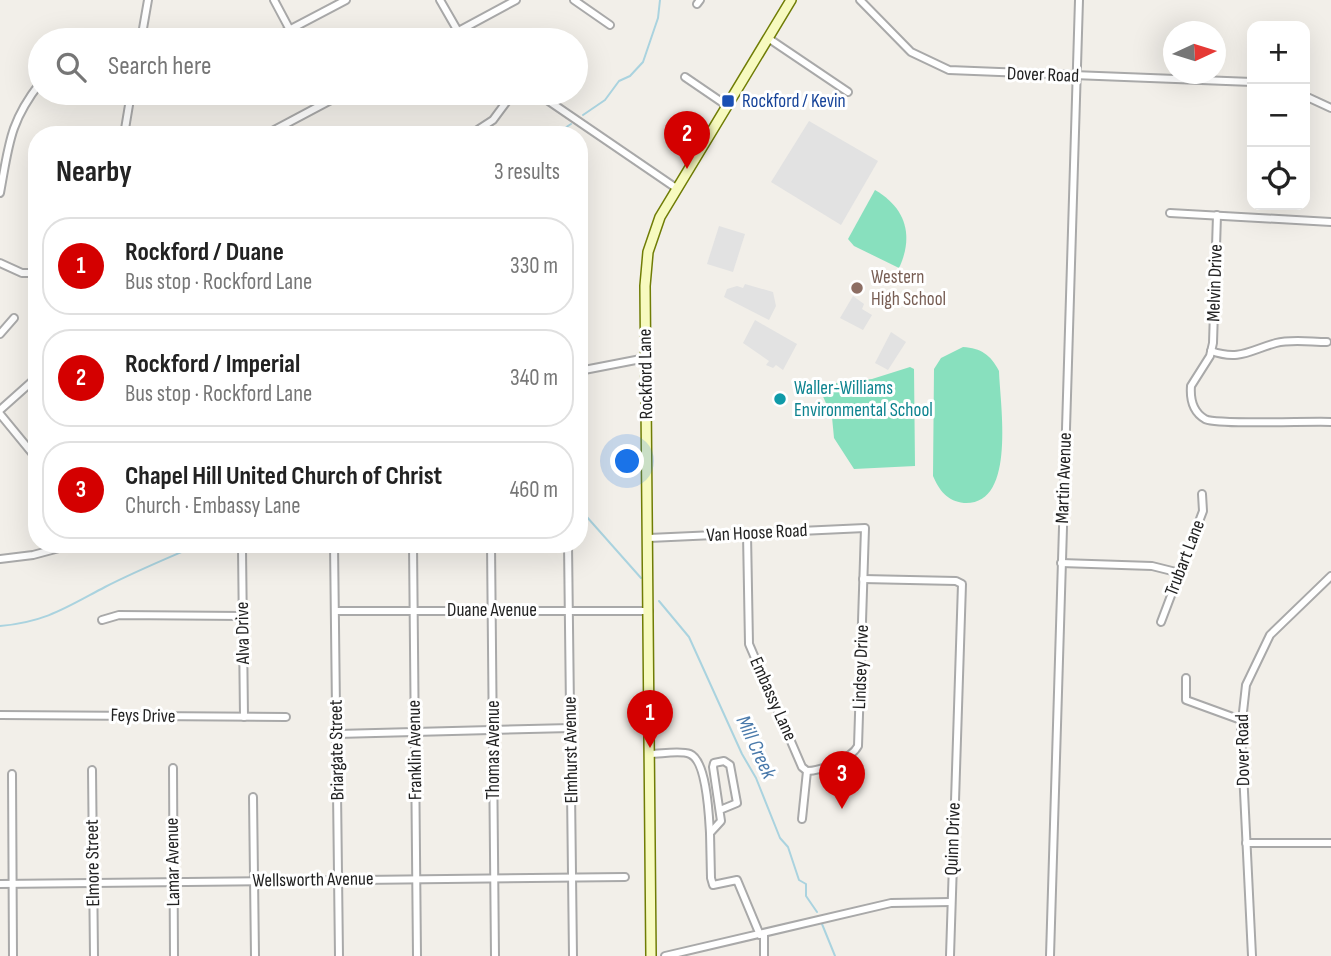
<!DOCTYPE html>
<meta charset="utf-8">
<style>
:root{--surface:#fff;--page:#f2f2f2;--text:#222;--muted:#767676;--line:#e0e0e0;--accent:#d40000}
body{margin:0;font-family:"Sofia Sans Condensed",sans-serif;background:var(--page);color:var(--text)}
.controls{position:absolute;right:21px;top:21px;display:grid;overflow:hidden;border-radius:14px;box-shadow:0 7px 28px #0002}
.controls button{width:63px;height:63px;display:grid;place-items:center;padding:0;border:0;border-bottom:2px solid var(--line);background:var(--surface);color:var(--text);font:35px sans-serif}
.compass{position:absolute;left:1163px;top:21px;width:63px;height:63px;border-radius:50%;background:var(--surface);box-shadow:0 7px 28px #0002;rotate:86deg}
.you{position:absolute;left:628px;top:462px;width:24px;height:24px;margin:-18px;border:5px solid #fff;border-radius:50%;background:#1a73e8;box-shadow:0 0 0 10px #1a73e833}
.badge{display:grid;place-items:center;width:46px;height:46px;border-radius:50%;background:var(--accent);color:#fff;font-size:23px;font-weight:700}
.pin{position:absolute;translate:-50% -58px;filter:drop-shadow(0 2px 4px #0008)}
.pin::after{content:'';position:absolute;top:37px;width:24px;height:21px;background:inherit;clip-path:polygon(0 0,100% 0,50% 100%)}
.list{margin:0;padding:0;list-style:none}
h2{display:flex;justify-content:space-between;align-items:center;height:91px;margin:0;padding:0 28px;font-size:30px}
h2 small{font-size:23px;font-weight:400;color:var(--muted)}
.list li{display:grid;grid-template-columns:46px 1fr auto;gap:21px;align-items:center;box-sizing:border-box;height:98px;margin:0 14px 14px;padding:0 14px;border:2px solid var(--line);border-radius:28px}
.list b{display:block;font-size:26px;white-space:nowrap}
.list p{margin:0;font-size:23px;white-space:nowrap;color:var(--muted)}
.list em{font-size:23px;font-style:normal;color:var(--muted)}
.icon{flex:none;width:38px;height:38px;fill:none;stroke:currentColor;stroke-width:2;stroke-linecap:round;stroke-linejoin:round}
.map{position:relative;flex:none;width:1331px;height:956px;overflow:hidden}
.search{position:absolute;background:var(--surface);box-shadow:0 7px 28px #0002;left:28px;top:28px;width:560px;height:77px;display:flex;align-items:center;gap:18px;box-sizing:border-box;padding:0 24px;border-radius:38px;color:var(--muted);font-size:26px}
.panel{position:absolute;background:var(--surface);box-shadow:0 7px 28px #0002;left:28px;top:126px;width:560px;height:427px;border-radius:28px}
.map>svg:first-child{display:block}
</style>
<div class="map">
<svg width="1331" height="956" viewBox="0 0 1331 956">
<rect width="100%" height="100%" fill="#f2efe9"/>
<g fill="#88e0be">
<path d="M875 190C906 208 914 236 899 268L854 246 848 239Z"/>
<path d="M963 347C981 348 991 355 999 371 1000 405 1017 506 964 503 947 501 939 490 933 476L934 369 941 358Z"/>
<polygon points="910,367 914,369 915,466 854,469 834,438 832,417 818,385 872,379"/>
</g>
<g fill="#e2e2e2">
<polygon points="809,121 878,161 841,225 771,182"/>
<polygon points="719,226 745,234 733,272 707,264"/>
<polygon points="745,284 773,292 776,306 769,320 724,297 727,289 737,286 743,288"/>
<polygon points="853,296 864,304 862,309 872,315 863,330 840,318"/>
<polygon points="755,320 797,344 783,370 776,365 773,368 766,365 769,361 743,343"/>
<polygon points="891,332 906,342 888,370 875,363"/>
</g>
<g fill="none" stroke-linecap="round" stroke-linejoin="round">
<g stroke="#aad3df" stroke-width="2">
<polyline points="583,115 605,100 619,81 630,76 643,62 658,18 660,0"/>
<polyline points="554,135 571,124"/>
<polyline points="579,508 641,578"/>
<polyline points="659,601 689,637 742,754 756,778 780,838 788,847 799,880 806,884 806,896 817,912"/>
<path d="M0 626C46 622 67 607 105 587 136 571 168 558 200 544"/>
<polyline points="822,924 835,956"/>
</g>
<g stroke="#a9a9a9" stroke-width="10">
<g id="minor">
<polyline points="274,0 290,30"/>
<polyline points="440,0 463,40"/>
<polyline points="574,0 610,25"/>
<polyline points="860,0 911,52 949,70 1252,82"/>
<polyline points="697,4 700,0"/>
<polyline points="768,38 848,92"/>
<polyline points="76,40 99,40"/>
<polyline points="141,40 148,0"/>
<polyline points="270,40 346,0"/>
<polyline points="442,40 516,0"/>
<polyline points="685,77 726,105"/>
<polyline points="537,93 676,188"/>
<polyline points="1305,96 1331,108"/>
<polyline points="124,135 131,93"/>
<polyline points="265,135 344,93"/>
<polyline points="470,135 493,120 513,93"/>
<path d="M0 193C9 145 9 123 40 83"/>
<polyline points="1170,213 1331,222"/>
<path d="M1217 215 1213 343 1210 356 1191 386C1190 399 1193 412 1205 419 1214 425 1311 421 1331 422"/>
<polyline points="0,263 22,273 37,273"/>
<polyline points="0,334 14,318"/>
<path d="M1211 351C1240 361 1250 350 1276 343 1291 339 1311 342 1327 342"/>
<polyline points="579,371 646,358"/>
<polyline points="0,410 37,377"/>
<polyline points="0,414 37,459"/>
<polyline points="747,534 749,644 802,767 807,771"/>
<path d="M649 538 865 528 858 746C852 758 821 771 807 771"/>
<polyline points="334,544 339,956"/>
<polyline points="413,544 417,956"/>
<polyline points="491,544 495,956"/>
<polyline points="568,544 573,956"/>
<polyline points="242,549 244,717"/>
<polyline points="0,559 33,555 74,544"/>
<polyline points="1061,563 1152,566 1180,573"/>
<polyline points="863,579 956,581 962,584 950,956"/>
<polyline points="336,611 649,611"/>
<polyline points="102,620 119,615 243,616"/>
<polyline points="1161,622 1203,511 1202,494"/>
<polyline points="1186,678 1186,700 1241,720"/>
<polyline points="0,715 286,717"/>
<polyline points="337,734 571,728"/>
<path d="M650 754C661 754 680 750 690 754 707 761 709 817 710 833"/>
<polyline points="173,768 174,956"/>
<polyline points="92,770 94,956"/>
<polyline points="12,774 13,956"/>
<polyline points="253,797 255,956"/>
<polyline points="720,810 737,803 730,765 724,761 714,763 713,767 721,821 710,833 711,878 713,885 737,880 760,935"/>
<polyline points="802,819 807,771"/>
<polyline points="1246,843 1331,843"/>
<polyline points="0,884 625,877"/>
<polyline points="764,934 764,956"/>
<polyline points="665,956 891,903 951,902"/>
<polyline points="1050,956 1079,0"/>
<polyline points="1252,956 1241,730 1246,685 1270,635 1331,576"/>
</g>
</g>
<g stroke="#707d05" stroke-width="12">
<polyline id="secondary" points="651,956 645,286 648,252 660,217 791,0"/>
</g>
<use href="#minor" stroke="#fff" stroke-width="6"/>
<use href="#secondary" stroke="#f7fabf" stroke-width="9"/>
</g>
<rect fill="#1a4fb4" stroke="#fff" stroke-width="2.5" x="721" y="94" width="14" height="14" rx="3.5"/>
<circle fill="#8d6e63" stroke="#fff" stroke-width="2.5" cx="857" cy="288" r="7"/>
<circle fill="#0f9aa8" stroke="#fff" stroke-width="2.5" cx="780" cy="399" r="7"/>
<g text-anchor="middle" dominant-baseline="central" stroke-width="6" stroke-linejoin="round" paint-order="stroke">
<g font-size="19" fill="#222" stroke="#fff">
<text transform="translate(1043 75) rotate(2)">Dover Road</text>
<text transform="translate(1215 283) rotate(-88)">Melvin Drive</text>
<text transform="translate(646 374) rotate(-91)">Rockford Lane</text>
<text transform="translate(1064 478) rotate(-88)">Martin Avenue</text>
<text transform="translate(757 533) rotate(-3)">Van Hoose Road</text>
<text transform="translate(1185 558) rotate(-69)">Trubart Lane</text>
<text x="492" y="610">Duane Avenue</text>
<text transform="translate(243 633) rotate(-91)">Alva Drive</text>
<text transform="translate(861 667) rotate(-88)">Lindsey Drive</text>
<text transform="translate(773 699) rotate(66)">Embassy Lane</text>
<text transform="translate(143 716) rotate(1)">Feys Drive</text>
<text transform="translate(337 750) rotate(-91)">Briargate Street</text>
<text transform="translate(415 750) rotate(-91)">Franklin Avenue</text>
<text transform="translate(493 750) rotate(-90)">Thomas Avenue</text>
<text transform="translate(571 750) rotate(-91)">Elmhurst Avenue</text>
<text transform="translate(1243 750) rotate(-91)">Dover Road</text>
<text transform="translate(953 839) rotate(-88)">Quinn Drive</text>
<text transform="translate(173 862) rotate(-91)">Lamar Avenue</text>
<text transform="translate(93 863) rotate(-91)">Elmore Street</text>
<text transform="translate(313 880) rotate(-1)">Wellsworth Avenue</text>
</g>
<g font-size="19" fill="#164399" stroke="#fff" text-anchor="start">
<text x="742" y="101">Rockford / Kevin</text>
</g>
<g font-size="19" fill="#785e54" stroke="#fff" text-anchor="start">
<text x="871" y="277">Western<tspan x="871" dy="22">High School</tspan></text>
</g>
<g font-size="19" fill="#0d838f" stroke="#fff" text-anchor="start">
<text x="794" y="388">Waller-Williams<tspan x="794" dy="22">Environmental School</tspan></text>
</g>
<g font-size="21" font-style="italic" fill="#4a7aab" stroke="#fff">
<text transform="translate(756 747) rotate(65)">Mill Creek</text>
</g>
</g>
</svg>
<div class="controls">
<button>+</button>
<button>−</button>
<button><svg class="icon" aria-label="locate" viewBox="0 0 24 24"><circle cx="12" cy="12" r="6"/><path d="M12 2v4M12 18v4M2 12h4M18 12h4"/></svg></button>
</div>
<svg class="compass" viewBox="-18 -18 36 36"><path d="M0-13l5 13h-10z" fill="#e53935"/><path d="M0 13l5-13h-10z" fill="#767676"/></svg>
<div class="you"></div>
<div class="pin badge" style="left:650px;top:748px">1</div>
<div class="pin badge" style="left:687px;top:169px">2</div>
<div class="pin badge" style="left:842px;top:809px">3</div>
<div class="search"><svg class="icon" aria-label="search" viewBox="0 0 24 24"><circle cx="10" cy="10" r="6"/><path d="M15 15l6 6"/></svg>Search here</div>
<section class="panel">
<h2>Nearby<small>3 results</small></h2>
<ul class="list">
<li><span class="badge">1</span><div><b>Rockford / Duane</b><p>Bus stop · Rockford Lane</p></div><em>330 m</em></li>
<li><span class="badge">2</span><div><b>Rockford / Imperial</b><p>Bus stop · Rockford Lane</p></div><em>340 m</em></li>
<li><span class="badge">3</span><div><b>Chapel Hill United Church of Christ</b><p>Church · Embassy Lane</p></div><em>460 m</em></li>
</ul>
</section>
</div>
